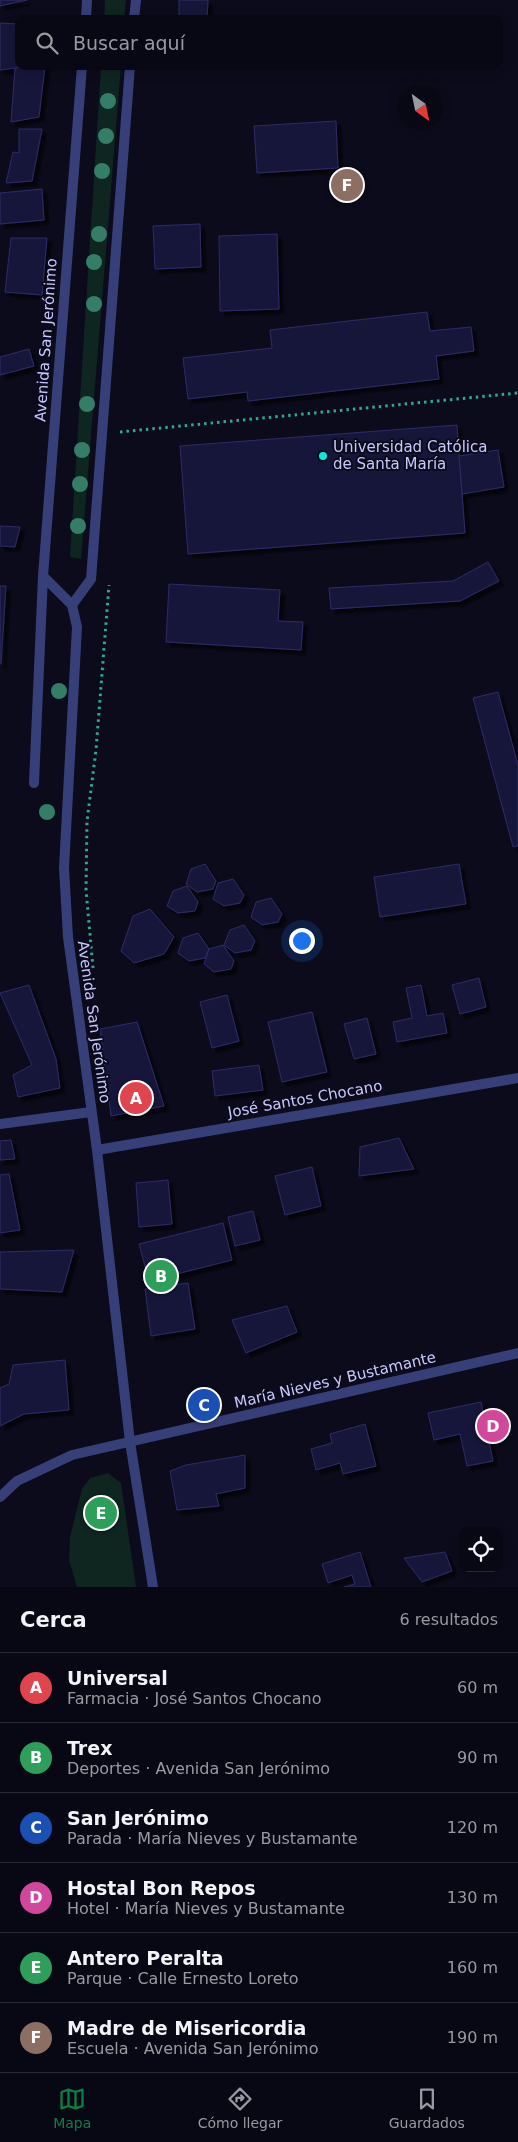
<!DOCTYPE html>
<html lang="es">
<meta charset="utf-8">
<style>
:root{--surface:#080814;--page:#11111d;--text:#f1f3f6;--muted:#989aa0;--line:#292934;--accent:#0b8043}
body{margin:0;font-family:"DejaVu Sans",sans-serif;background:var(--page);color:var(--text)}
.controls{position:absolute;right:15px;bottom:15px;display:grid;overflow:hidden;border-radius:10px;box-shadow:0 2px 12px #0003}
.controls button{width:45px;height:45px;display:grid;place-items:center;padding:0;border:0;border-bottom:1px solid var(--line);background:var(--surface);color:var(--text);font:25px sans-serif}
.compass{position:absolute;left:398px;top:85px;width:45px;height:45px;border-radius:50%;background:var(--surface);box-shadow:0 2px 12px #0003;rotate:147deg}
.you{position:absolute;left:301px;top:940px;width:18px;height:18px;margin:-12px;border:4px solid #fff;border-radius:50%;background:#1a73e8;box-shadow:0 0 0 8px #1a73e833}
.badge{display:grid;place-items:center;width:32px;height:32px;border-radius:50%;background:var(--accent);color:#fff;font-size:16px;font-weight:700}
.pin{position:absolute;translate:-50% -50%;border:2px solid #fff;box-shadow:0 1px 5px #0006}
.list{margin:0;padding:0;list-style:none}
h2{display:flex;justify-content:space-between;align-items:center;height:65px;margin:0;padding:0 20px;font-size:21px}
h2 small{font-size:16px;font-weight:400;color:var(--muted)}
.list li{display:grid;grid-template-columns:32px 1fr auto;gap:15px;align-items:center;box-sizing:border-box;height:70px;padding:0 20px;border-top:1px solid var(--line)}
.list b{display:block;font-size:19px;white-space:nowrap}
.list p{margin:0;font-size:16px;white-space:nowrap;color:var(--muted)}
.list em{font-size:16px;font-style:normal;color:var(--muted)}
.icon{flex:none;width:28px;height:28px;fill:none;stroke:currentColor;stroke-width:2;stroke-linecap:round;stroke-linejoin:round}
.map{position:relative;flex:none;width:518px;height:1587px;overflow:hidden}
.search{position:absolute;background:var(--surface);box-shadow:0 2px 12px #0003;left:15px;right:15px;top:15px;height:55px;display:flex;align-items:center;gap:12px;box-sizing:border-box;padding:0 18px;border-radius:10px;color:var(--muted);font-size:19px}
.sheet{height:485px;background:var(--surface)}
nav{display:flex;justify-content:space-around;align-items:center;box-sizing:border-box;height:70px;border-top:1px solid var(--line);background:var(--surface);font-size:14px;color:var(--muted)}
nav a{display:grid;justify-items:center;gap:2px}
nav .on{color:var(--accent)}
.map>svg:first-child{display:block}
</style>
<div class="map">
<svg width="518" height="1587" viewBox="0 0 518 1587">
<defs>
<filter id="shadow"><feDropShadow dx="4.5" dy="4.5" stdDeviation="1" flood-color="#0009"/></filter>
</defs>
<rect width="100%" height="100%" fill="#0b0b1b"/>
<g fill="#0f2520">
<polygon points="105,0 126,0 124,19 104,19"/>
<polygon points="101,66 121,66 81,559 70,557"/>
<polygon points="108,1473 121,1483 136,1587 77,1587 69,1560 70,1537 82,1489 90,1478"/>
</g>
<g fill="#19183b" stroke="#2d2b67" filter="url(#shadow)">
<polygon points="0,0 27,0 0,6"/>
<polygon points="179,0 208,0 207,19 179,19"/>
<polygon points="0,23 19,24 19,66 24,67 0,70"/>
<polygon points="30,66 45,66 39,117 11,122 15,68"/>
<polygon points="336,121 338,168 257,173 254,126"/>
<polygon points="19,129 42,129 32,181 6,183 13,152 19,153"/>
<polygon points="42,189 44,220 0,224 0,193"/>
<polygon points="200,224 201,267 155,269 153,226"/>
<polygon points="277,234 279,309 220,311 219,236"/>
<polygon points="11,238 47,238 42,295 5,292"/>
<polygon points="427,312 430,331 471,327 474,351 436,356 439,379 248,401 247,392 188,399 183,358 272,348 270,330"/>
<polygon points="29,349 34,366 0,375 0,357"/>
<polygon points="457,425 465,533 188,554 180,446"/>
<polygon points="498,450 504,487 462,494 459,456"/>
<polygon points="0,526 20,527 15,547 0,546"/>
<polygon points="488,562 499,581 460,601 331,609 329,588 453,581"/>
<polygon points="169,584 280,590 278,621 303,622 301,650 166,642"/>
<polygon points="0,586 6,586 1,664 0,664"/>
<polygon points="498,692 518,765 518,846 513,847 473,698"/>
<polygon points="205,864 216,881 213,889 197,892 186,884 191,869"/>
<polygon points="459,864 466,904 380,917 374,877"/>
<polygon points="233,879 244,895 240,903 224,906 213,899 218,883"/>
<polygon points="187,886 198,902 195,911 178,913 167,906 173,891"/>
<polygon points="271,898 282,914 278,922 262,925 251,917 256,902"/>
<polygon points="150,909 174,937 164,954 134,963 121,951 133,916"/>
<polygon points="244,925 255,941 251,950 235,953 224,945 230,930"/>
<polygon points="198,933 209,949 205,958 189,961 178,953 183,938"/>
<polygon points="223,945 234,961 231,969 214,972 204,964 209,949"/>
<polygon points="479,978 486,1007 460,1014 452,985"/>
<polygon points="29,985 56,1059 60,1088 18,1097 13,1075 32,1065 0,993"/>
<polygon points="421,985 427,1016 443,1013 447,1033 397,1042 393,1022 412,1018 406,988"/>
<polygon points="227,995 239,1041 212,1048 200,1002"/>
<polygon points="312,1012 327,1072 282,1082 268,1022"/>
<polygon points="367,1018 376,1054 354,1059 344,1024"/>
<polygon points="137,1022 164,1106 111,1116 100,1029"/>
<polygon points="259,1065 263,1090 215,1096 212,1071"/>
<polygon points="399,1138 414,1169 359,1176 360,1147"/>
<polygon points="11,1140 15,1159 0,1160 0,1141"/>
<polygon points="312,1167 321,1206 285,1215 275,1176"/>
<polygon points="9,1174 20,1230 0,1233 0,1175"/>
<polygon points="168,1180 172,1224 139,1227 136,1183"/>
<polygon points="253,1211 260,1240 235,1246 228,1217"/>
<polygon points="223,1223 232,1260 149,1281 139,1244"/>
<polygon points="74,1250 62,1292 0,1289 0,1252"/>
<polygon points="188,1283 195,1329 151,1336 145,1289"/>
<polygon points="287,1306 297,1332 246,1353 232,1320"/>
<polygon points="65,1360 69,1410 24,1414 0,1426 0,1388 9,1384 13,1365"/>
<polygon points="481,1402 493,1461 467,1466 460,1434 434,1440 428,1413"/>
<polygon points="365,1424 376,1466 343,1474 340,1463 316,1470 311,1449 332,1443 330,1434"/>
<polygon points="245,1455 245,1488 216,1494 219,1506 177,1510 170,1471 186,1465"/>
<polygon points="360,1552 371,1587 344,1587 355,1584 352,1575 328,1583 322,1564"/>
<polygon points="445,1552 452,1571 422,1582 404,1558"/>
</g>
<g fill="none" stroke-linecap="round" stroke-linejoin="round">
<g stroke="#2fa98e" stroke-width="3" stroke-dasharray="2.5 4" stroke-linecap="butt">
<polyline points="120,432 518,393"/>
<polyline points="93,968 86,890 87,821 96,750 109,585"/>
</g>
<g stroke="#373f79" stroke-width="10">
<polyline points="34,783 43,576"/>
<polyline points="0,1124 91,1112"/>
</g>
<polyline stroke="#373f79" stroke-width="10" points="130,1442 153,1587"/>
<g stroke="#373f79" stroke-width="10">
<polyline points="86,19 87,0"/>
<polyline points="134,19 136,0"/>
<polyline points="82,66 43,576 72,605 77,627 64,868 68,937 97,1150 130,1442"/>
<polyline points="72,605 91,579 130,66"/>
<polyline points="97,1150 518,1078"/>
<polyline points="0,1497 17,1481 72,1455 518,1353"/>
</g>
</g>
<g fill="#347d66">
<circle cx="108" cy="101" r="8"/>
<circle cx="106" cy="136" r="8"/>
<circle cx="102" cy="171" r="8"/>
<circle cx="99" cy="234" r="8"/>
<circle cx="94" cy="262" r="8"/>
<circle cx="94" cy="304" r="8"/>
<circle cx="87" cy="404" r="8"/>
<circle cx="82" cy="450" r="8"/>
<circle cx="80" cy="484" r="8"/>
<circle cx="78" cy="526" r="8"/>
<circle cx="59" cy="691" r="8"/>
<circle cx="47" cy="812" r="8"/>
</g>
<circle fill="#06eadc" stroke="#0b0b1b" stroke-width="2" cx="323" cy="456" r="5"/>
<g text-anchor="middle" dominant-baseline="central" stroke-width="4" stroke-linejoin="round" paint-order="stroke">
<g font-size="15" fill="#c7c9fe" stroke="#0b0b1b">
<text transform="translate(46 340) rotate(-86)">Avenida San Jerónimo</text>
<text transform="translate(94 1022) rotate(82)">Avenida San Jerónimo</text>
<text transform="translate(305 1099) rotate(-10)">José Santos Chocano</text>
<text transform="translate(335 1380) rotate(-13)">María Nieves y Bustamante</text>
</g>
<g font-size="15" fill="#c7c9fe" stroke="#0b0b1b" text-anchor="start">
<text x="333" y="447">Universidad Católica<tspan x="333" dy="17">de Santa María</tspan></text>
</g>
</g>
</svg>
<div class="controls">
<button><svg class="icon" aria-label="locate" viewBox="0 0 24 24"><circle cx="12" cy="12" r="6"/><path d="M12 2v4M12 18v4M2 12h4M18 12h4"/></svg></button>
</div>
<svg class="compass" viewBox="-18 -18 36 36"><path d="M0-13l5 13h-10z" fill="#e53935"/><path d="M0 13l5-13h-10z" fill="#989aa0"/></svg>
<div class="you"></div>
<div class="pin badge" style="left:136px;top:1098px;background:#e0444e">A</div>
<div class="pin badge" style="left:161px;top:1276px;background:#2e9e5b">B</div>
<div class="pin badge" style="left:204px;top:1405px;background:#1a4fb4">C</div>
<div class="pin badge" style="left:493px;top:1426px;background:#d1479c">D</div>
<div class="pin badge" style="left:101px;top:1513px;background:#2e9e5b">E</div>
<div class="pin badge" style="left:347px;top:185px;background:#8d6e63">F</div>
<div class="search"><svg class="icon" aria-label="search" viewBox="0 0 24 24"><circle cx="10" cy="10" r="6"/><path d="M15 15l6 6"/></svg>Buscar aquí</div>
</div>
<section class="sheet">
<h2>Cerca<small>6 resultados</small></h2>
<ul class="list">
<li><span class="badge" style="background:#e0444e">A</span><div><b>Universal</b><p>Farmacia · José Santos Chocano</p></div><em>60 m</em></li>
<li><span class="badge" style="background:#2e9e5b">B</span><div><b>Trex</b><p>Deportes · Avenida San Jerónimo</p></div><em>90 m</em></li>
<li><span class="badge" style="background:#1a4fb4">C</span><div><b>San Jerónimo</b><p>Parada · María Nieves y Bustamante</p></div><em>120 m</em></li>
<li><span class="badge" style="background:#d1479c">D</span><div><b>Hostal Bon Repos</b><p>Hotel · María Nieves y Bustamante</p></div><em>130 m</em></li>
<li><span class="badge" style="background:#2e9e5b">E</span><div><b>Antero Peralta</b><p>Parque · Calle Ernesto Loreto</p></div><em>160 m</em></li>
<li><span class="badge" style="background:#8d6e63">F</span><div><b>Madre de Misericordia</b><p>Escuela · Avenida San Jerónimo</p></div><em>190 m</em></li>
</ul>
</section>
<nav>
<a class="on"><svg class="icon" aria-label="map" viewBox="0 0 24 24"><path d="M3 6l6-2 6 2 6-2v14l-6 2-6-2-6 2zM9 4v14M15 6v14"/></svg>Mapa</a>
<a><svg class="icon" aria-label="directions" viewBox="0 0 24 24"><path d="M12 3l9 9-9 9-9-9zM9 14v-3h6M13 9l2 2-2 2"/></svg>Cómo llegar</a>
<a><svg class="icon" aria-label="saved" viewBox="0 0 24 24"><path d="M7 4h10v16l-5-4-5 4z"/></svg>Guardados</a>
</nav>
